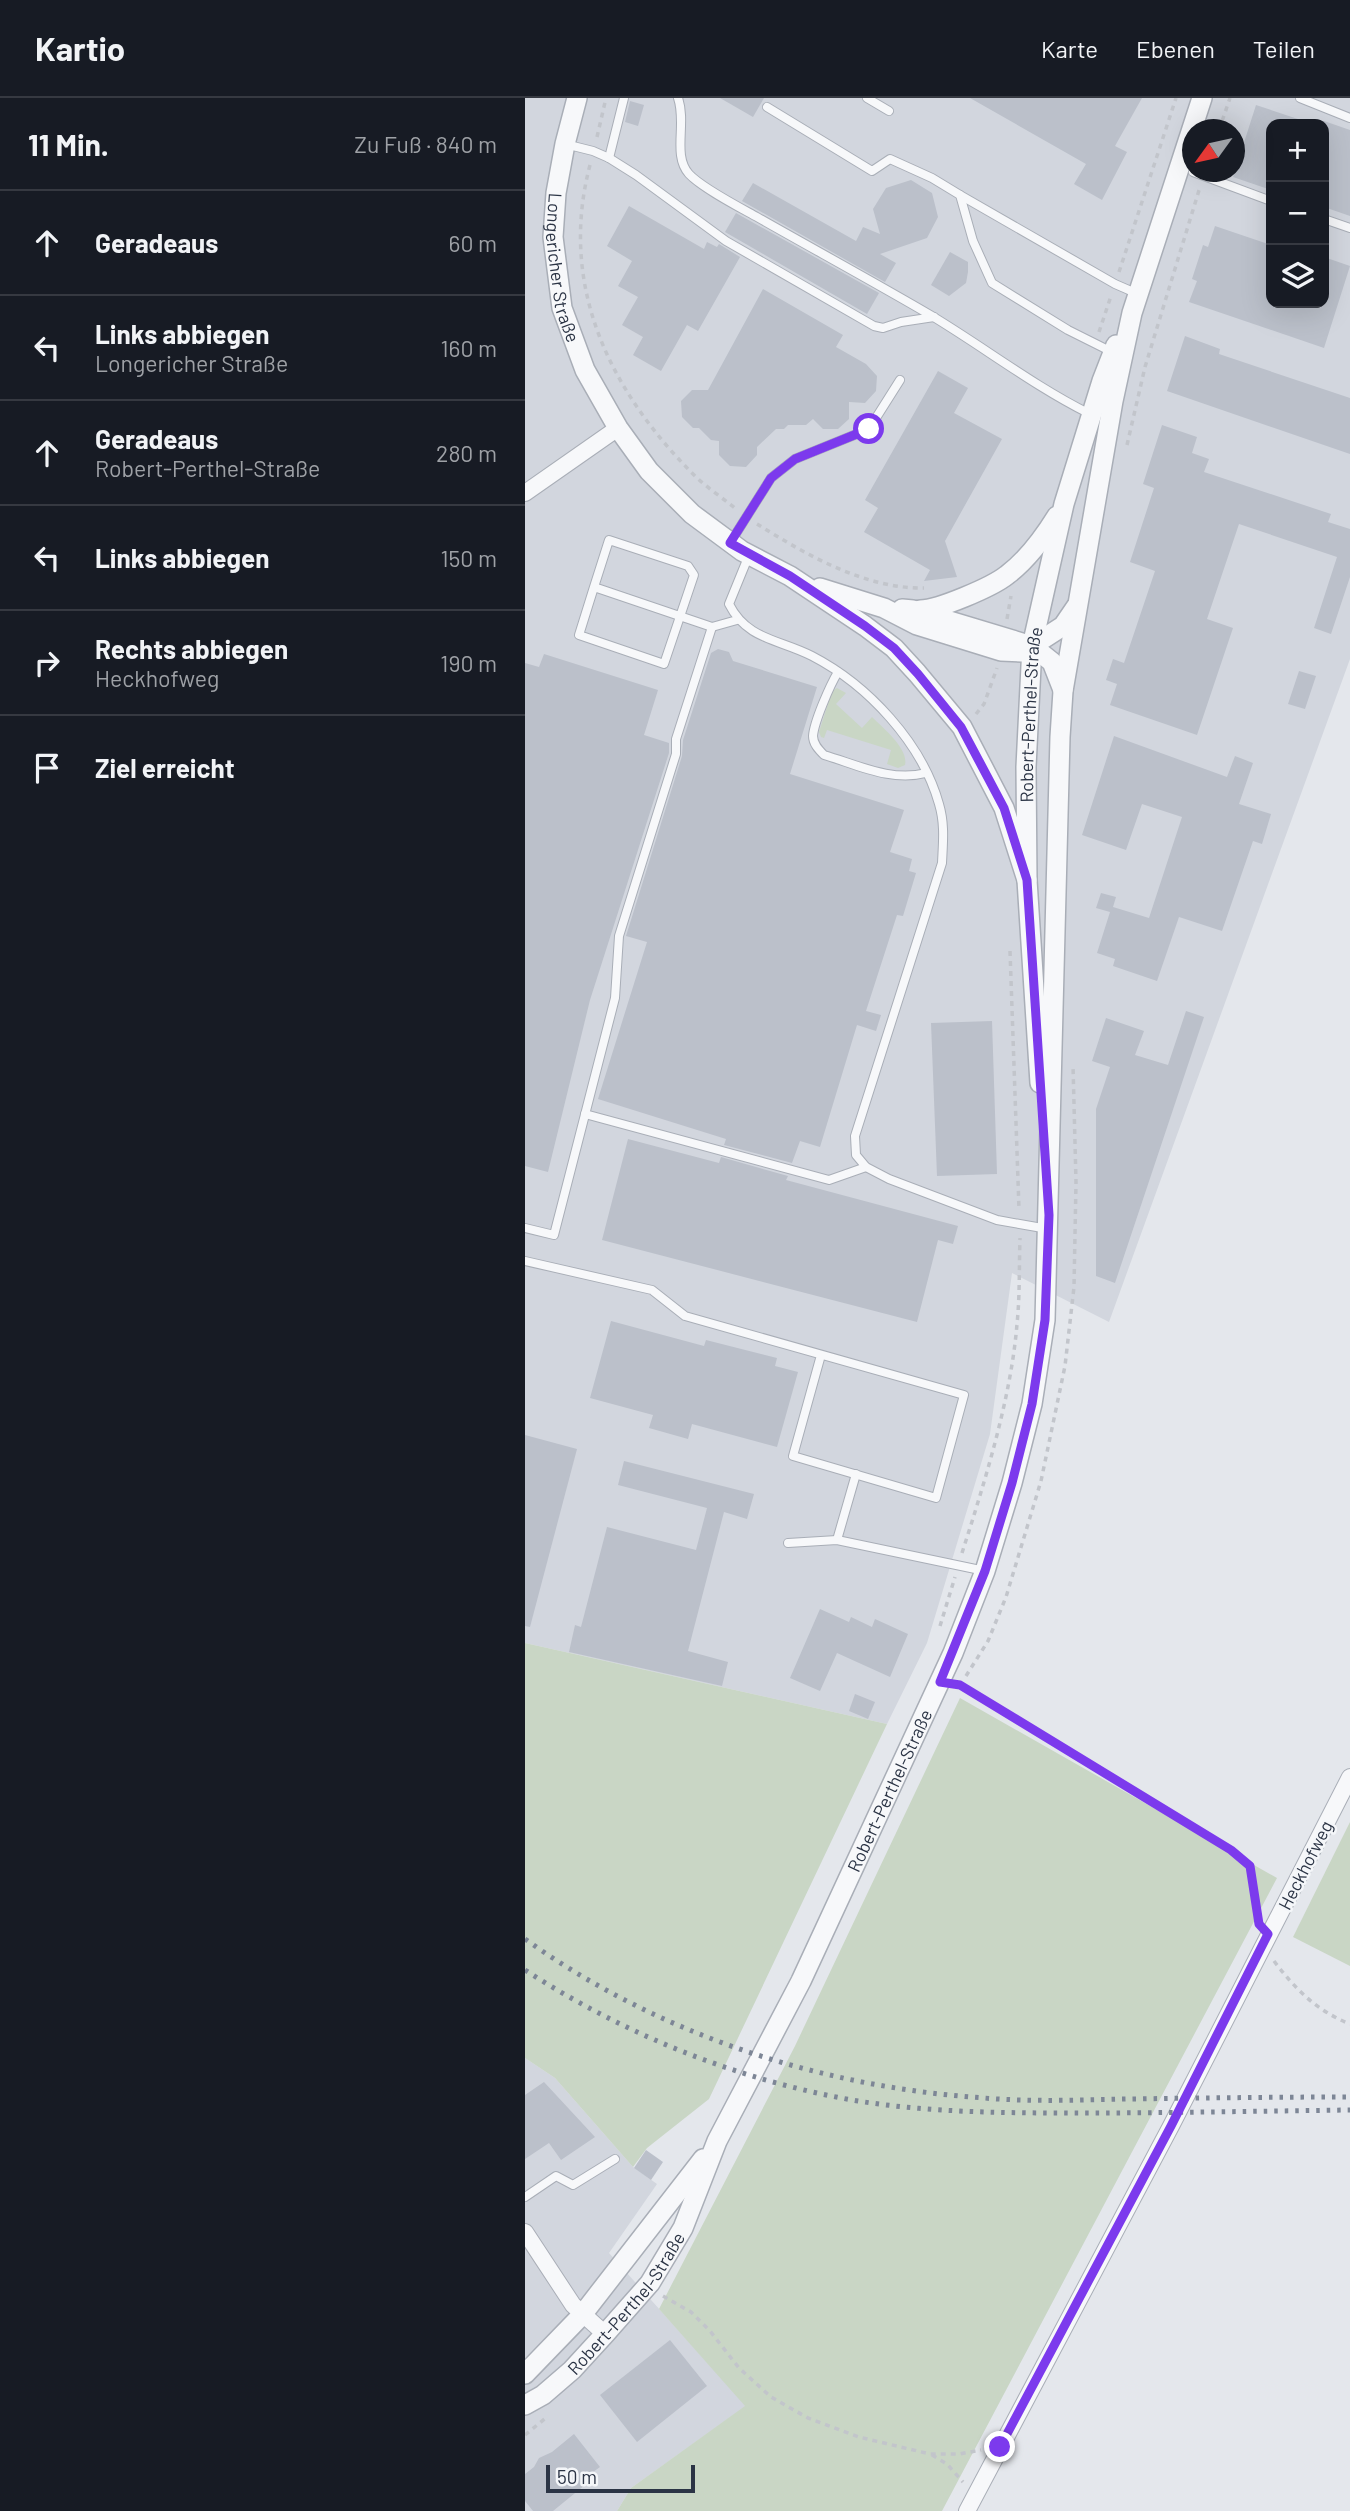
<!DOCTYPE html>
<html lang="de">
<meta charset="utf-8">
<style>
:root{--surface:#171b24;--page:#20242c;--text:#f1f3f6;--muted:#9ea1a6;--line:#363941}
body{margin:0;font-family:Barlow,sans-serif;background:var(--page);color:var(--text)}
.controls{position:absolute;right:21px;top:21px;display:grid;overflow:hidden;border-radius:14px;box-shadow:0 7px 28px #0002}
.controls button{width:63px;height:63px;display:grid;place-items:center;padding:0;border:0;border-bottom:2px solid var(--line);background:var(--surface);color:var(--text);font:35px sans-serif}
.compass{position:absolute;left:657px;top:21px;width:63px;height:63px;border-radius:50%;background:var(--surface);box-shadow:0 7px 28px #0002;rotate:237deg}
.scale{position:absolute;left:21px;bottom:18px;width:149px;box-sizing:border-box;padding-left:7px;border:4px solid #2b3445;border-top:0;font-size:19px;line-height:24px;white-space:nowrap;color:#2b3445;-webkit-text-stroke:5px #f4f6f9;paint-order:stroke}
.stop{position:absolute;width:21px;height:21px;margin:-16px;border:5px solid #7c3aed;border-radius:50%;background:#fff}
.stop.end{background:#7c3aed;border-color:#fff;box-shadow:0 2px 7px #0008}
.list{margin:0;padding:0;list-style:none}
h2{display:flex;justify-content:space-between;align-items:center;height:91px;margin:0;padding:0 28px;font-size:30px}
h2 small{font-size:23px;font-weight:400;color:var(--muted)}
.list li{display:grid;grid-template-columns:46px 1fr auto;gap:21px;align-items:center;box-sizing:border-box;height:105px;padding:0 28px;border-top:2px solid var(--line)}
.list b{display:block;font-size:26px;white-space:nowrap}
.list p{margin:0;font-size:23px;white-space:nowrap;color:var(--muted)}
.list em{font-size:23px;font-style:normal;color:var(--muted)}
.icon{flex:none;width:38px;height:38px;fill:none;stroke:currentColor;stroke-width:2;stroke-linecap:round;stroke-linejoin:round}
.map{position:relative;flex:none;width:825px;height:2413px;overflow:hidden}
header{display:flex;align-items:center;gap:42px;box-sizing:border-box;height:98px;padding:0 35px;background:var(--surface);border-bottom:2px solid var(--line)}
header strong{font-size:33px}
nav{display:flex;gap:38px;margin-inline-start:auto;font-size:24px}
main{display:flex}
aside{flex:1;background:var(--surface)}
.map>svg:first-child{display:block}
</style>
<header>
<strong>Kartio</strong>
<nav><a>Karte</a><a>Ebenen</a><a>Teilen</a></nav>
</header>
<main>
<aside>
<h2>11 Min.<small>Zu Fuß · 840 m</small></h2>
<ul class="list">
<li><svg class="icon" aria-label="ahead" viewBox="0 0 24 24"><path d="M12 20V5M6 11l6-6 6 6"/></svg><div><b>Geradeaus</b></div><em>60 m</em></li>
<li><svg class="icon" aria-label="left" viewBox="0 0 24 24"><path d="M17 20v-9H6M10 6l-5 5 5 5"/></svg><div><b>Links abbiegen</b><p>Longericher Straße</p></div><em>160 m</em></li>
<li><svg class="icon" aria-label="ahead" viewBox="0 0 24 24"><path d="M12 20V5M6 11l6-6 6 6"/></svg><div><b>Geradeaus</b><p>Robert-Perthel-Straße</p></div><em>280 m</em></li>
<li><svg class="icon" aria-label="left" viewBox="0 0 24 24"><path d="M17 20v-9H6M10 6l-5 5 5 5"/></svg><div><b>Links abbiegen</b></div><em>150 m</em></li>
<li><svg class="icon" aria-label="right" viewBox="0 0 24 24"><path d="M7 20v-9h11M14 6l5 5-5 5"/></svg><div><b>Rechts abbiegen</b><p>Heckhofweg</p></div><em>190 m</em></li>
<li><svg class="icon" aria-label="arrive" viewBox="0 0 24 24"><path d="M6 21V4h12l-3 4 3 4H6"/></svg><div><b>Ziel erreicht</b></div></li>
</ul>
</aside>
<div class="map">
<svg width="825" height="2413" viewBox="0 0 825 2413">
<rect width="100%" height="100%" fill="#e4e7ec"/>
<g fill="#d2d6de" fill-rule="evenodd">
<path d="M0 0H825V561L584 1224 487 1175 465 1336 402 1545 362 1626 0 1545ZM746 26H799V205H746ZM668 32H710V74H668Z"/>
<polygon points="0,1960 30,1980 108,2069 132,2086 84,2155 221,2308 106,2390 92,2413 0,2413"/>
</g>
<g fill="#c9d6c5">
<path d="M312 590 321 595 311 606 337 630 347 619C358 630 384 651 380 667L373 670 362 666 366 652 302 632 299 640 296 639 294 634 307 593Z"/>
<polygon points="0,1545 362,1626 184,2001 122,2050 108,2069 30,1980 0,1960"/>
<polygon points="435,1600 752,1780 417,2413 92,2413 106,2390 220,2308 134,2211 270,1948"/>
<polygon points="825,1724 825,1868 768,1839"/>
</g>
<g fill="#bbc0ca">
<polygon points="195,0 239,0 228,19"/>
<polygon points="445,0 617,0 590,48 602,54 577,102 549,86 561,66"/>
<polygon points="105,3 119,7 113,28 100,24"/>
<polygon points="731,7 779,23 778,26 746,26 746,92 708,79"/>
<polygon points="799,23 825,32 825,118 799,109"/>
<polygon points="386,82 407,95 413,119 402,140 355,156 371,165 360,184 217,103 228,85 331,143 338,129 355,136 348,111 361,90"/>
<polygon points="104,108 179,151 182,144 192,149 194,146 215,159 173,233 162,227 136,273 108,257 118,239 97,227 113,199 93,188 107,163 82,148"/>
<polygon points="211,115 354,195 342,216 200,134"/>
<polygon points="690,128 746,147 746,205 799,205 799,159 825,168 799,250 664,204 672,183 667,181 678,147 683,149"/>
<polygon points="425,154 443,164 443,174 441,185 424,198 406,187"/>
<polygon points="238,191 318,237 311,249 341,266 352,278 351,293 340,305 324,304 324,321 313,331 298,331 288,321 281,327 263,327 259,331 251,331 232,349 232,357 221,369 205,368 194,357 194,343 186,342 174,330 168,330 157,319 156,303 167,292 183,292"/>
<polygon points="660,238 695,251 694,256 825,300 825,356 642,293"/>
<polygon points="413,273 443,290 429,315 477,341 420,443 432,479 399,483 405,472 339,434 353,410 340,402"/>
<polygon points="637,327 672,339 667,355 684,361 679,374 806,416 803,424 825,431 825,479 806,536 789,530 812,459 714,426 682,521 708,530 672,637 585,607 592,586 581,582 588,561 599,565 630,473 605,464 629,390 618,386"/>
<polygon points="193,551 204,554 208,563 292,589 265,676 379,712 365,754 387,761 384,773 391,775 378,818 372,817 341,913 356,917 351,933 332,927 295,1049 275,1043 267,1065 199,1047 201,1041 73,1001 122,844 101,838 157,658 158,642 186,555"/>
<polygon points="19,556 133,592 119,637 144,645 144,655 65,902 23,1074 0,1068 0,565 14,569"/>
<polygon points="774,573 791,578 780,611 763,606"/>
<polygon points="589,638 702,679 710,658 728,665 714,706 746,716 737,746 728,743 697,833 654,819 632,883 588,868 590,861 572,855 585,814 571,810 576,795 591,799 588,809 624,820 657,719 617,706 601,752 557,737"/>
<polygon points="661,913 679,919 590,1185 571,1178 571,1011 585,969 567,963 581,920 619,933 610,957 643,967"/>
<polygon points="467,923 472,1076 412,1078 406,925"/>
<polygon points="103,1041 194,1065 196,1059 263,1078 261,1082 433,1128 428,1146 413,1142 392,1224 77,1142"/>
<polygon points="86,1223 179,1248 181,1242 252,1260 250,1268 273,1274 252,1349 167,1326 163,1341 124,1330 128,1317 65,1300"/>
<polygon points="0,1337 52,1351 5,1529 0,1528"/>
<polygon points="99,1363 229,1396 222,1421 199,1414 163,1553 203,1564 197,1588 44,1554 50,1527 56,1529 82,1429 171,1452 182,1410 93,1387"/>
<polygon points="295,1511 324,1524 326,1519 347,1529 350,1521 383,1536 365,1579 312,1555 295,1593 265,1580"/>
<polygon points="330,1596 350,1604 343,1621 324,1613"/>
<polygon points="19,1984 70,2039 36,2062 24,2045 0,2061 0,1997"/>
<polygon points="121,2052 138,2064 126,2082 109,2070"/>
<polygon points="145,2242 182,2288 112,2344 75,2297"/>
<polygon points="49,2336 75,2369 68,2374 71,2378 28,2413 8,2413 0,2403 0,2376 9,2369 14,2360 27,2354"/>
</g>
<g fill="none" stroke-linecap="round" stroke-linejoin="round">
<g stroke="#a9aeb7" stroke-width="10">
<g id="service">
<path d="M153 0C162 26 147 57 164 76 177 90 214 109 232 119 290 152 349 184 407 218 460 250 509 288 565 316"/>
<polyline points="342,0 364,13"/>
<polyline points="775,0 825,20"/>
<polyline points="242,9 347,73 365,61 407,80 435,97 448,143 467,185 543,232 587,254"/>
<polyline points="40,46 68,53 84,60 111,77 201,143 349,228 358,230 376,224 409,219"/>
<polyline points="84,60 99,0"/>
<polyline points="668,74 746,103"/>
<polyline points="435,97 590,186 613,196"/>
<polyline points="799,121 825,130"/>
<polyline points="205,445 246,380 270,361 344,331 375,282"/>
<path d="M224 457 204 506C222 542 254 541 287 558 343 587 397 645 414 706 420 726 418 744 417 765L330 1038 331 1057 341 1069 364 1081 472 1122 523 1131"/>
<polyline points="69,489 54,537 139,566 169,477 163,468 84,442 69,489 187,529 212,522"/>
<path d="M313 574C305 587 289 624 288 638 288 646 294 652 299 657 333 667 366 684 401 675"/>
<polyline points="60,1016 304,1082 341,1069"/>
<polyline points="0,1130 29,1137 90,900 94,838 151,656 151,641 187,529"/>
<polyline points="0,1163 127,1192 160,1218 439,1297 411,1400 268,1358 296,1257"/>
<polyline points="312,1442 331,1376"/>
<polyline points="263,1445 312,1442 460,1473"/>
<polyline points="0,2099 31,2078 48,2087 90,2061"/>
</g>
</g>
<g stroke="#a9aeb7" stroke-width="18">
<g id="minor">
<polyline points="0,395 93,330"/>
<polyline points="0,2134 48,2207 80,2236"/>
<polyline points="442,2413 646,2028 825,1679"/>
</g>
</g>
<g stroke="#a9aeb7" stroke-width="22">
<g id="tertiary">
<path id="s1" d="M52 0 40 46 31 95 28 139 37 210 60 272 93 330 124 373 167 416 217 453 265 478 340 528 369 550 392 575 437 629 479 710 502 782"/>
<polyline points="295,490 359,510 392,527 476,553 497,554 507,548 538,528 551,509"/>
<polyline points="377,511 388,512 507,548 527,564 538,592"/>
<path d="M395 512C413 512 467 489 482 477 502 462 519 439 532 418"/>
<path id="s2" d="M515 985 502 782 501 669 507 548 539 406 577 283 591 247"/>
<polyline points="0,2276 57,2217 178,2061"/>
<path id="s3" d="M0 2307 18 2297 47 2272 80 2236 125 2185 158 2130 192 2043 276 1883 428 1555 460 1473 487 1385 507 1306 520 1222 535 639 538 593 588 303 607 215 677 0"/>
</g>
</g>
<g stroke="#c2c5cb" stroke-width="3.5" stroke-dasharray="5 5" stroke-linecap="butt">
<polyline points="694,32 705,0"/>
<polyline points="72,39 81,0"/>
<path d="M65 67C33 188 85 293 169 377 182 390 198 400 211 411"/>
<polyline points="594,174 651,0"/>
<polyline points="574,234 586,198"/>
<polyline points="602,347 620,269 675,89"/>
<path d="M232 426C280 456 340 491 399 490"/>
<polyline points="482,521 486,498"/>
<polyline points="451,616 459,606 472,570"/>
<polyline points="485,853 494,1111"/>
<path d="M437 1455C460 1383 486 1300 492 1226 495 1197 494 1169 495 1140"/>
<polyline points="415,1528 430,1479"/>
<polyline points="441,1578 463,1543 481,1499 516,1383 540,1268 549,1189 551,1084 548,967"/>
<polyline points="432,1586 706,1752 725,1768 729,1779 733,1821"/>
<path d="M749 1863C770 1891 792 1913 825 1926"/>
<polyline points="138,2198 166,2214 185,2233 214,2270 246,2299 283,2320 334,2339 405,2356 434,2356 456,2352"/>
<polyline points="0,2337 22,2319"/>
<polyline points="407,2357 422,2366 438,2384"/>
</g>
<use href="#service" stroke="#f7f8fa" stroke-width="8"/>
<use href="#minor" stroke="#f7f8fa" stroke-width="16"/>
<use href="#tertiary" stroke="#f7f8fa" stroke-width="19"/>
<g stroke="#7d8696" stroke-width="5" stroke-dasharray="3.5 7" stroke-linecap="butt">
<path d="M0 1841C134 1937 296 1989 459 2000 507 2004 555 2002 602 2001 677 2000 751 1999 825 1999"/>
<path d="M0 1872C100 1937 215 1983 333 2003 408 2015 484 2015 560 2015 648 2015 737 2013 825 2012"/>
</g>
</g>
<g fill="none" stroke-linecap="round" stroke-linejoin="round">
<polyline stroke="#7c3aed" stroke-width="9" points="344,331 270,361 246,380 205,445 265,478 340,528 369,550 393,576 436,629 479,710 502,782 524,1117 520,1222 507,1306 487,1385 460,1473 415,1584 435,1587 706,1752 725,1768 734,1826 743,1836 646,2028 475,2349"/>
</g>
<g text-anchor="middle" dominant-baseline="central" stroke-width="5" stroke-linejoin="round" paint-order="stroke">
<g font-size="18" fill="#2b3445" stroke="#f4f6f9">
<text stroke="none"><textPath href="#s1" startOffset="173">Longericher Straße</textPath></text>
<text stroke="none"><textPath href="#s2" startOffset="369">Robert-Perthel-Straße</textPath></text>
<text stroke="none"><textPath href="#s3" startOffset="724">Robert-Perthel-Straße</textPath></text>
<text transform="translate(780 1767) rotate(-63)">Heckhofweg</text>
<text stroke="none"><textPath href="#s3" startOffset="145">Robert-Perthel-Straße</textPath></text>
</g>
</g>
</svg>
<div class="controls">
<button>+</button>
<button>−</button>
<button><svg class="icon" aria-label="layers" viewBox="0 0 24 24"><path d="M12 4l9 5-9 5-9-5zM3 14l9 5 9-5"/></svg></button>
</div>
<svg class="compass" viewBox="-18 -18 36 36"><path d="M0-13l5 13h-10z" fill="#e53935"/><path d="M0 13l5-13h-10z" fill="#9ea1a6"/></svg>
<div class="scale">50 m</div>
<div class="stop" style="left:344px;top:331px"></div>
<div class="stop end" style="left:475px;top:2349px"></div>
</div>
</main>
